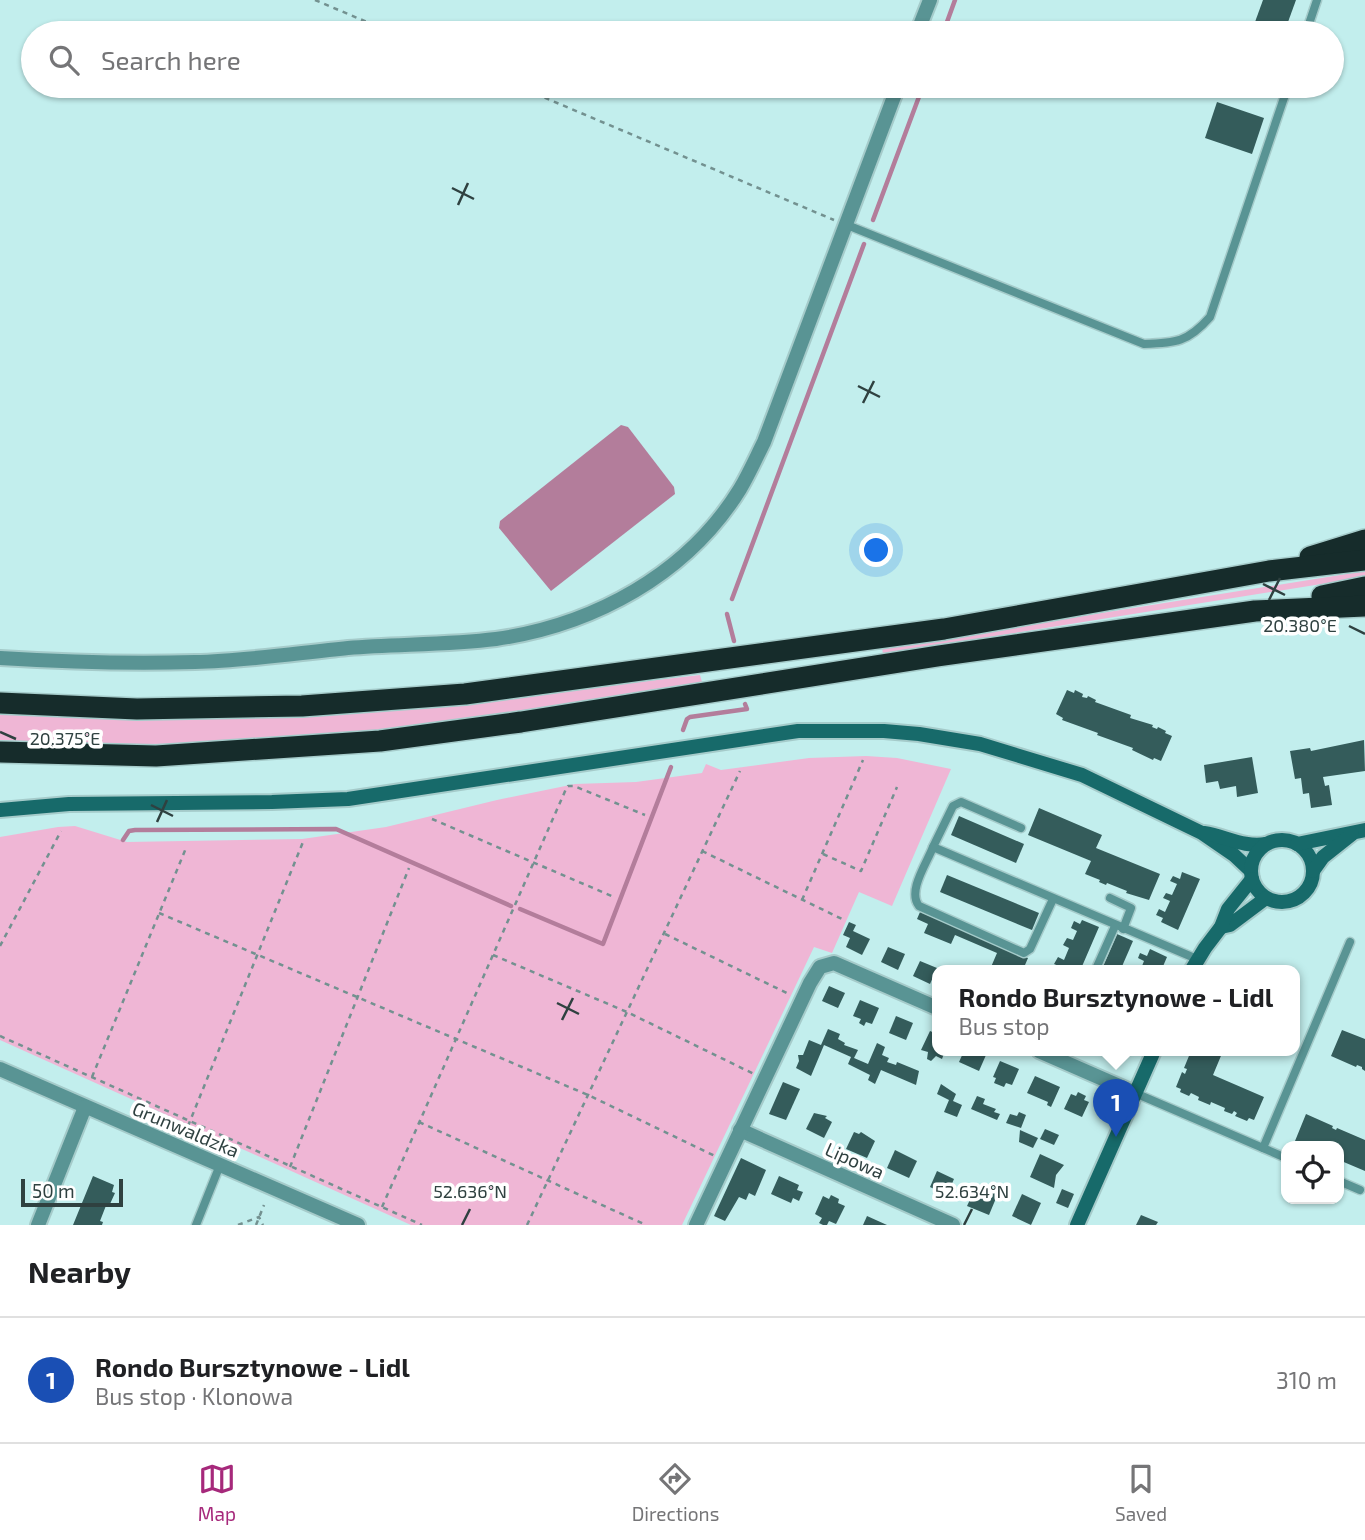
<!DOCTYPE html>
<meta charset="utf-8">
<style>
:root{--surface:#fff;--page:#f6f6f6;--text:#202124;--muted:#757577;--line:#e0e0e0;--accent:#a6297b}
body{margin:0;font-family:"Exo 2",sans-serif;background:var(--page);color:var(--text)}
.controls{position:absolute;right:21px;bottom:21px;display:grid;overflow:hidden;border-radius:14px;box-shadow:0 2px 5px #0004}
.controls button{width:63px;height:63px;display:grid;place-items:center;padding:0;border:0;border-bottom:2px solid var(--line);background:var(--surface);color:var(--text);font:35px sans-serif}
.scale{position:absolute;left:21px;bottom:18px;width:102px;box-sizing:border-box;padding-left:7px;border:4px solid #2f4140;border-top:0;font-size:19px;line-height:24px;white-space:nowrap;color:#2f4140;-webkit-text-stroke:5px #fff;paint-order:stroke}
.you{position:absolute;left:877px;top:551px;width:24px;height:24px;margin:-18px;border:5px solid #fff;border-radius:50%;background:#1a73e8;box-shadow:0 0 0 10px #1a73e833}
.badge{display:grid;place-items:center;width:46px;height:46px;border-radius:50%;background:var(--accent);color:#fff;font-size:23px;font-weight:700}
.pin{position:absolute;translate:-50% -58px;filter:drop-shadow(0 2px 4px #0008)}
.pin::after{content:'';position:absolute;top:37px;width:24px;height:21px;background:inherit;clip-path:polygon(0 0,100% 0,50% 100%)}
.popup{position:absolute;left:932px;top:965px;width:368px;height:91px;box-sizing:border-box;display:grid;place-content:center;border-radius:14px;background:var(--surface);filter:drop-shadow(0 2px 5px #0005);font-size:23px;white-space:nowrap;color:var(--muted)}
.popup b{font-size:26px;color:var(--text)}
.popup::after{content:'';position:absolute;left:50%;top:100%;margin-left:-14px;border:14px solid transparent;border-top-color:var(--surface)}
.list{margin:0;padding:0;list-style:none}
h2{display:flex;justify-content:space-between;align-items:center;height:91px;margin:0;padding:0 28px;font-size:30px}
h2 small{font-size:23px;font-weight:400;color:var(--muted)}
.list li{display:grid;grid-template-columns:46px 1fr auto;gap:21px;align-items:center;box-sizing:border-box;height:126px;padding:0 28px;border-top:2px solid var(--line)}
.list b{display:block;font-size:26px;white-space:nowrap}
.list p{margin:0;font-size:23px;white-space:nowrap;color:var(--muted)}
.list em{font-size:23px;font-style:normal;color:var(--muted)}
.icon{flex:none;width:38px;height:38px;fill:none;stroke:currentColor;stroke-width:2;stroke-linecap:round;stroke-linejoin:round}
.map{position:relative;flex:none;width:1365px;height:1225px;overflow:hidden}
.search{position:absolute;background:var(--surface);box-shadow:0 2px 5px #0004;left:21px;right:21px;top:21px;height:77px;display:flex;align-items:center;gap:18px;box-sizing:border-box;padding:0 24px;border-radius:38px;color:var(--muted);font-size:26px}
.sheet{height:217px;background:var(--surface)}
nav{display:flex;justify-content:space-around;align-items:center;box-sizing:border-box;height:98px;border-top:2px solid var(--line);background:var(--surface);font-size:19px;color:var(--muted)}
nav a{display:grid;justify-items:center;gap:4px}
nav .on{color:var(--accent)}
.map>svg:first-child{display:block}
</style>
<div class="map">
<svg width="1365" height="1225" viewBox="0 0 1365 1225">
<rect width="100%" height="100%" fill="#c2eeed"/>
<g fill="#efb6d5">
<polygon points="1365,571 1365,577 883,654 882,648"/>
<path d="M700 675 702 682C552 710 401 732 249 741 166 746 83 744 0 740V713L442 705Z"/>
<polygon points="866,756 897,758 951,769 892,906 859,892 832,953 814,947 682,1225 411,1225 0,1040 0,837 58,827 75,826 127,842 302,839 386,827 497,800 575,784 636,782 702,773 706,764 721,770 809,758"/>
</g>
<polygon fill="#b37d9b" points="621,425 628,427 674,487 675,494 551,591 499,528 500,521"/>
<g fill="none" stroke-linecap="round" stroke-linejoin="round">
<g stroke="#b37d9b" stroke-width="4.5">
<polyline points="943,33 955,0"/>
<polyline points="873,220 923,86"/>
<polyline points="732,599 864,244"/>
<polyline points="727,614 734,641"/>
<polyline points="683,730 687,719 690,717 747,709 745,704"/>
<polyline points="123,840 129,831 135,830 336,829 511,906"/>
<polyline points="520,909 603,944 671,767"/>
</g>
</g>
<g fill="#345c5b">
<polygon points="1263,0 1296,0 1284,33 1251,33"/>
<polygon points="1233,86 1264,86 1260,96"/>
<polygon points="1217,102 1264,118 1252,154 1205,138"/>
<polygon points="1067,690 1074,693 1075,690 1083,694 1082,697 1087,698 1088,696 1096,700 1095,702 1131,715 1130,718 1153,725 1152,727 1157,729 1158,727 1166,731 1165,733 1172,736 1161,761 1154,758 1153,760 1132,750 1133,748 1097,735 1098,733 1062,720 1063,718 1056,714"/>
<polygon points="1364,740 1365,771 1323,777 1325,786 1329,785 1332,805 1311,808 1309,793 1303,794 1301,778 1295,779 1290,751 1310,748 1311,751"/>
<polygon points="1252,757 1258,793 1237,797 1236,786 1220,789 1218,781 1206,783 1204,765"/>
<polygon points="1039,808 1102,835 1096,848 1160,874 1149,900 1126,893 1127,891 1107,883 1106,885 1099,882 1100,880 1085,874 1091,861 1028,835"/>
<polygon points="959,816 1024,844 1016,863 951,835"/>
<polygon points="1182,872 1200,879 1178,930 1161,922 1163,918 1156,915 1159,909 1165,912 1170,901 1163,898 1166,893 1172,895 1177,884 1170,881 1173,876 1180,879"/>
<polygon points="947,875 1039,913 1032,930 940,892"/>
<polygon points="920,912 1028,958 1025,965 1038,971 1001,971 991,967 997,953 955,935 951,944 924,933 928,924 917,919"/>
<polygon points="1082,920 1099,927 1080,971 1059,971 1061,967 1054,964 1058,957 1064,960 1069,948 1063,945 1067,938 1073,940 1077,931 1071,928 1074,921 1080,924"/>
<polygon points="849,922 856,925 853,931 870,939 862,955 846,947 850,938 843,935"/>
<polygon points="1117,934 1133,941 1120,971 1101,971"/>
<polygon points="888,947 905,954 898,970 881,962"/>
<polygon points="1150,949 1167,957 1161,971 1140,971 1144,961 1138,958 1140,953 1147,956"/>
<polygon points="920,961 937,968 930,984 913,976"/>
<polygon points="829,986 845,993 838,1008 822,1001"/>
<polygon points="860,1000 879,1008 872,1024 866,1022 864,1026 859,1023 861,1019 853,1016"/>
<polygon points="896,1016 913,1023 906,1040 889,1033"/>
<polygon points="828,1029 840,1034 838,1039 845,1043 844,1045 858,1050 854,1058 868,1064 877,1043 885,1047 882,1055 889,1058 887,1062 896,1065 897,1062 919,1071 916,1085 881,1070 875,1084 868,1080 870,1075 848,1064 851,1057 824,1045 811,1076 796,1068 799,1061 798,1055 803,1055 809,1040 821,1045"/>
<polygon points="1342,1030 1365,1039 1365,1071 1362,1069 1362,1067 1357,1065 1356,1067 1331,1056"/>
<polygon points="930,1031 937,1034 937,1051 945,1051 942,1059 936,1056 931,1061 927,1059 928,1052 921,1050"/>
<polygon points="964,1051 978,1051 986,1055 979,1071 959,1062"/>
<polygon points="1191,1051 1223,1051 1213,1075 1264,1097 1254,1120 1249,1118 1247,1121 1235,1116 1237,1113 1234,1111 1232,1114 1224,1111 1225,1108 1211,1102 1210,1105 1198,1100 1199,1097 1191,1093 1189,1096 1180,1092 1181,1089 1176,1087 1182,1072 1185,1074 1187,1069 1184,1068"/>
<polygon points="1000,1061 1019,1069 1012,1085 1006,1083 1004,1087 994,1083 996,1078 993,1077"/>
<polygon points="1035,1076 1060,1087 1051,1107 1047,1105 1048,1102 1027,1093"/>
<polygon points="783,1082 800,1089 786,1120 769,1114"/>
<polygon points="941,1084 956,1094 953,1101 962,1105 957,1117 944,1112 949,1100 937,1094"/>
<polygon points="1078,1092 1086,1096 1084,1100 1089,1102 1082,1117 1064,1109 1071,1094 1076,1096"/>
<polygon points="977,1096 985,1099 983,1104 996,1109 994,1112 1000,1114 997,1120 971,1109"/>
<polygon points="1019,1112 1026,1115 1021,1128 1006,1123 1010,1114 1017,1116"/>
<polygon points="814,1113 827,1116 825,1118 832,1122 824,1138 806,1129"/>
<polygon points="1306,1114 1333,1126 1332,1128 1336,1130 1337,1128 1365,1140 1365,1171 1339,1160 1339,1146 1307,1146 1295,1141"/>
<polygon points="1045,1129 1059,1135 1054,1145 1040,1139"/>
<polygon points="1020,1130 1038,1138 1033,1148 1019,1142"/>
<polygon points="854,1132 859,1134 861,1132 875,1141 867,1158 846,1149"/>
<polygon points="895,1150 917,1161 909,1178 887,1168"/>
<polygon points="1040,1154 1064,1165 1056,1175 1054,1188 1030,1177"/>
<polygon points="741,1158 766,1170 755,1196 749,1193 746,1200 739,1197 725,1221 714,1216"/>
<polygon points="937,1171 954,1179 947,1195 930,1187"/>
<polygon points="93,1176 114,1185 112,1192 115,1193 110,1204 107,1203 100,1221 103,1222 102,1225 73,1225"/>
<polygon points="779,1176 799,1185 797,1190 803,1192 799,1201 793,1198 791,1203 771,1194"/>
<polygon points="984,1185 999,1191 989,1215 967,1206 976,1187 982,1190"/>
<polygon points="1062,1189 1074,1194 1068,1208 1056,1203"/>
<polygon points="1022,1194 1041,1203 1031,1225 1012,1216"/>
<polygon points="831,1195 839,1199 838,1203 845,1206 836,1224 829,1221 827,1225 823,1225 819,1223 822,1218 815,1214 823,1196 829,1199"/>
<polygon points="1141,1215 1158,1222 1156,1225 1136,1225"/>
<polygon points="867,1216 887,1225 863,1225"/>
</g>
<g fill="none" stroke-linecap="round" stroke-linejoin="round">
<g stroke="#a5cbca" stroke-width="11">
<g id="lane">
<polyline points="1306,33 1317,0"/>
<path d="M847 225 1144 344C1176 343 1188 342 1210 317L1288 86"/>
<polyline points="1021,828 961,802 953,806 933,847 1197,959"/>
<path d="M933 847C927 863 907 891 919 906L1024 953 1030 949 1053 899"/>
<polyline points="1110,898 1131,908 1123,929"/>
<polyline points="1095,971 1115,926"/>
<polyline points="1135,1093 1286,1158"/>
<polyline points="1263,1148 1350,942"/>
<polyline points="1339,1181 1360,1190"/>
<polyline points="196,1225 220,1165"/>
</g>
</g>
<g stroke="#a5cbca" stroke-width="18">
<g id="street">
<polyline points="917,33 930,0"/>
<path d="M0 658C65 662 130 664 195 662 246 661 297 653 348 648 397 644 447 645 496 639 593 625 687 575 740 489 749 474 756 458 764 442L898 86"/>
<polyline points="1039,1051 1135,1093"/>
<polyline points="0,1069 358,1225"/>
<polyline points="740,1130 953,1225"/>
<polyline points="38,1225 85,1107"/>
<polyline points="696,1225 810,983 820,967 834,963 937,1008"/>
</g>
</g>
<g stroke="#a5cbca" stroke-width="18">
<g id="secondary">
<polyline points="0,810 69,804 272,802 348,799 798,731 884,731 919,734 980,744 1082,775 1202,833 1234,855 1251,871"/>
<path d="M1204 833C1225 836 1244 848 1266 844"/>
<circle cx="1282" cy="871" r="31"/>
<polyline points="1297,844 1365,830"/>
<polyline points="1313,871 1323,857 1352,834"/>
<polyline points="1221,927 1230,925 1266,898"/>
<polyline points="1191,971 1205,948 1221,927 1228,909 1252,879"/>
<polyline points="1077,1225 1154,1051"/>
</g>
</g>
<g stroke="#a5cbca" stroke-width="24">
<g id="highway">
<polyline points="1310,557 1365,540"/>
<polyline points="1322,596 1365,587"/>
<polyline points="0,703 137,709 302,706 465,694 944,629 1269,571 1365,560"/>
<polyline points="0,752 156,756 380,741 521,722 938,656 1255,611 1365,606"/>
</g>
</g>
<g stroke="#739190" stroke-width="2.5" stroke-dasharray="5 5" stroke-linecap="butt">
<polyline points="315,0 393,33"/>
<polyline points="517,86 834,220"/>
<polyline points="432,819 614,897"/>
<polyline points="702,851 842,919"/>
<polyline points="823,854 861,871 897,787"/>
<polyline points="802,900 863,760"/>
<polyline points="159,913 588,1095 715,1156"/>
<polyline points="665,934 791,995"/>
<polyline points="0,946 61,831"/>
<polyline points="493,955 627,1012 754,1074"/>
<polyline points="0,1036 422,1225"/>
<polyline points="92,1077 186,848"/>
<polyline points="419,1122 646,1225"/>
<polyline points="188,1126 303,842"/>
<polyline points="290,1167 409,868"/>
<polyline points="382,1207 566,789 568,786 574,786 645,815"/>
<polyline points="238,1225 259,1217 263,1225"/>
<polyline points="256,1225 264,1205"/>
<polyline points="527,1225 740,771"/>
</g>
<use href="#lane" stroke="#599494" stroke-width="8"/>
<use href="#street" stroke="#599494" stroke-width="14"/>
<use href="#secondary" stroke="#176a6a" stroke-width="14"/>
<use href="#highway" stroke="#162c2b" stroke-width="21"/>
</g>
<path fill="none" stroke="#2f4140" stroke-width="2.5" d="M452 188 474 199M458 205 468 183M858 386 880 397M863 403 874 381M1263 584 1285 595M1269 600 1280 578M1349 626 1365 634M0 732 16 739M151 805 173 816M157 822 167 800M557 1003 579 1014M562 1020 573 998M462 1225 470 1209M964 1225 972 1209"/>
<g text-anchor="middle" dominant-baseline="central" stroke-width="7" stroke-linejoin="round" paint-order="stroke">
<g font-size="19" fill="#2f4140" stroke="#fff">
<text transform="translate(186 1129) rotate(23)">Grunwaldzka</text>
<text transform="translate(855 1160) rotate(24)">Lipowa</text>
</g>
</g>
<g font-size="18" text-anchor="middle" fill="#2f4140" stroke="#fff" stroke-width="7" stroke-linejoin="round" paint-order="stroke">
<text x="1300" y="632">20.380°E</text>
<text x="65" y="745">20.375°E</text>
<text x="470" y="1198">52.636°N</text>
<text x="972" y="1198">52.634°N</text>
</g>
</svg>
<div class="controls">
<button><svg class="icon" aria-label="locate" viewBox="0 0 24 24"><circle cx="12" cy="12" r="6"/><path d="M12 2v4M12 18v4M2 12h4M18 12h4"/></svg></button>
</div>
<div class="scale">50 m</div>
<div class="you"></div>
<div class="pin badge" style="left:1116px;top:1137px;background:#1a4fb4">1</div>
<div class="popup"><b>Rondo Bursztynowe - Lidl</b>Bus stop</div>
<div class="search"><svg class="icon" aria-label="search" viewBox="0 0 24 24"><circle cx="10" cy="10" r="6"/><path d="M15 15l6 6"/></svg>Search here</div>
</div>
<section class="sheet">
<h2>Nearby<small></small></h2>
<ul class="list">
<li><span class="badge" style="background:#1a4fb4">1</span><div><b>Rondo Bursztynowe - Lidl</b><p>Bus stop · Klonowa</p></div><em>310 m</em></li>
</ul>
</section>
<nav>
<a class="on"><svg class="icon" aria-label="map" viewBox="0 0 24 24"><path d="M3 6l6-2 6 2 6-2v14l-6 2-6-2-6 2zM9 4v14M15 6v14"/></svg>Map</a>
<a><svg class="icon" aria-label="directions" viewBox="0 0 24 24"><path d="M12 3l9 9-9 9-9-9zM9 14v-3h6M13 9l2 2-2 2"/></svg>Directions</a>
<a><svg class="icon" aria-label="saved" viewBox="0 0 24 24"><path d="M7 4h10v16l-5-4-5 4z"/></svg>Saved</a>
</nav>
